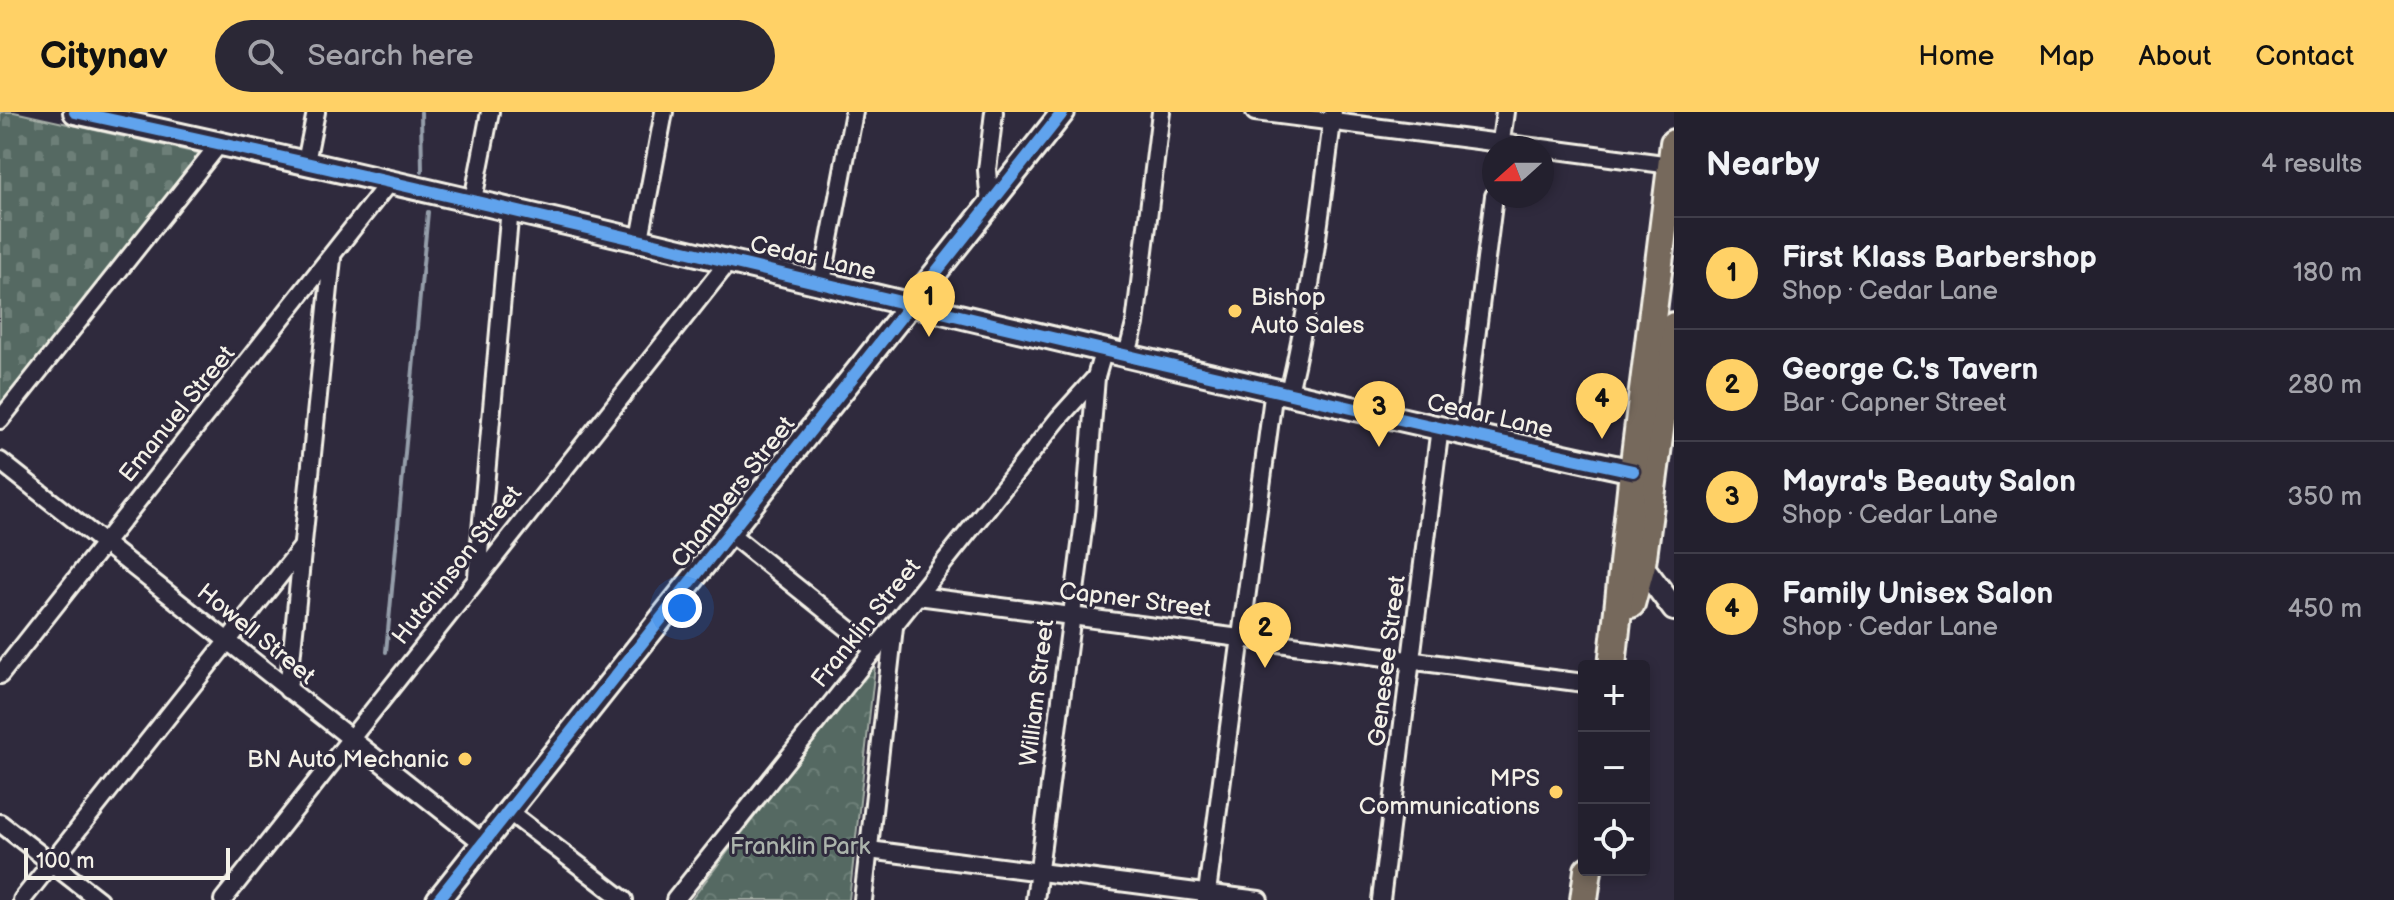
<!DOCTYPE html>
<meta charset="utf-8">
<style>
:root{--surface:#23202e;--page:#2b2836;--text:#f1f3f6;--muted:#a3a3aa;--line:#403e4a;--accent:#ffd166}
body{margin:0;font-family:"Balsamiq Sans",sans-serif;background:var(--page);color:var(--text)}
.controls{position:absolute;right:24px;bottom:24px;display:grid;overflow:hidden;border-radius:8px;box-shadow:0 4px 12px #0003}
.controls button{width:72px;height:72px;display:grid;place-items:center;padding:0;border:0;border-bottom:2px solid var(--line);background:var(--surface);color:var(--text);font:40px sans-serif}
.compass{position:absolute;left:1482px;top:24px;width:72px;height:72px;border-radius:50%;background:var(--surface);box-shadow:0 4px 12px #0003;rotate:249deg}
.scale{position:absolute;left:24px;bottom:20px;width:206px;box-sizing:border-box;padding-left:8px;border:4px solid #f4f1e8;border-top:0;font-size:22px;line-height:28px;white-space:nowrap;color:#f4f1e8;-webkit-text-stroke:6px #2f2a3d;paint-order:stroke}
.you{position:absolute;left:682px;top:496px;width:28px;height:28px;margin:-20px;border:6px solid #fff;border-radius:50%;background:#1a73e8;box-shadow:0 0 0 12px #1a73e833}
.badge{display:grid;place-items:center;width:52px;height:52px;border-radius:50%;background:var(--accent);color:#111;font-size:26px;font-weight:700}
.pin{position:absolute;translate:-50% -66px;filter:drop-shadow(0 2px 4px #0008)}
.pin::after{content:'';position:absolute;top:42px;width:28px;height:24px;background:inherit;clip-path:polygon(0 0,100% 0,50% 100%)}
.list{margin:0;padding:0;list-style:none}
h2{display:flex;justify-content:space-between;align-items:center;height:104px;margin:0;padding:0 32px;font-size:34px}
h2 small{font-size:26px;font-weight:400;color:var(--muted)}
.list li{display:grid;grid-template-columns:52px 1fr auto;gap:24px;align-items:center;box-sizing:border-box;height:112px;padding:0 32px;border-top:2px solid var(--line)}
.list b{display:block;font-size:30px;white-space:nowrap}
.list p{margin:0;font-size:26px;white-space:nowrap;color:var(--muted)}
.list em{font-size:26px;font-style:normal;color:var(--muted)}
.icon{flex:none;width:44px;height:44px;fill:none;stroke:currentColor;stroke-width:2;stroke-linecap:round;stroke-linejoin:round}
.map{position:relative;flex:none;width:1674px;height:788px;overflow:hidden}
header{display:flex;align-items:center;gap:48px;box-sizing:border-box;height:112px;padding:0 40px;background:var(--accent);color:#111}
header strong{font-size:38px}
nav{display:flex;gap:44px;margin-inline-start:auto;font-size:28px}
.search{width:560px;height:72px;background:var(--page);display:flex;align-items:center;gap:20px;box-sizing:border-box;padding:0 28px;border-radius:44px;color:var(--muted);font-size:30px}
main{display:flex}
aside{flex:1;background:var(--surface)}
.map>svg:first-child{display:block}
</style>
<header>
<strong>Citynav</strong>
<div class="search"><svg class="icon" aria-label="search" viewBox="0 0 24 24"><circle cx="10" cy="10" r="6"/><path d="M15 15l6 6"/></svg>Search here</div>
<nav><a>Home</a><a>Map</a><a>About</a><a>Contact</a></nav>
</header>
<main>
<div class="map">
<svg width="1674" height="788" viewBox="0 0 1674 788">
<defs>
<pattern id="forest-crowns" width="20" height="18" patternUnits="userSpaceOnUse" patternTransform="scale(2)"><rect width="20" height="18" fill="#546962"/><path d="M2 6a3 3 0 1 1 6 0M12 15a3 3 0 1 1 6 0" fill="none" stroke="#6d7f78"/></pattern>
<pattern id="cemetery-stones" width="16" height="16" patternUnits="userSpaceOnUse" patternTransform="scale(2)"><rect width="16" height="16" fill="#546962"/><path d="M2 7V4a2 2 0 0 1 4 0v3zM10 15v-3a2 2 0 0 1 4 0v3z" fill="#6d7f78"/></pattern>
</defs>
<rect width="100%" height="100%" fill="#2f2a3d"/>
<filter id="ink" filterUnits="userSpaceOnUse"><feTurbulence type="fractalNoise" baseFrequency=".0125" numOctaves="2"/><feDisplacementMap in="SourceGraphic" scale="16" xChannelSelector="R" yChannelSelector="G"/><feConvolveMatrix kernelMatrix="1 2 1 2 8 2 1 2 1" color-interpolation-filters="sRGB"/></filter>
<g filter="url(#ink)">
<polygon fill="url(#forest-crowns)" stroke="#a4ada5" stroke-width="2" points="876,545 849,788 691,788"/>
<polygon fill="url(#cemetery-stones)" stroke="#a4ada5" stroke-width="2" points="0,0 14,0 202,42 0,295"/>
<g fill="none" stroke-linecap="round" stroke-linejoin="round">
<g stroke="#959eaa" stroke-width="4">
<polyline points="421,0 422,59"/>
<polyline points="386,540 428,100"/>
</g>
<g stroke="#f4f1e8" stroke-width="22">
<g id="street">
<polyline points="1255,0 1540,36"/>
<polyline points="1500,36 1505,0"/>
<polyline points="1542,36 1671,53"/>
<polyline points="306,50 316,0"/>
<polyline points="473,88 490,0"/>
<polyline points="990,92 987,58 994,0"/>
<polyline points="640,127 664,0"/>
<polyline points="822,170 854,0"/>
<polyline points="1127,243 1135,212 1161,0"/>
<path d="M1289 280C1311 189 1321 95 1333 2"/>
<polyline points="0,308 220,31"/>
<polyline points="1464,321 1494,84"/>
<polyline points="0,349 483,731"/>
<polyline points="729,421 875,538"/>
<polyline points="477,464 510,96"/>
<polyline points="918,484 1584,571"/>
<polyline points="0,563 390,69"/>
<polyline points="288,578 332,146"/>
<polyline points="508,699 624,788"/>
<polyline points="0,711 99,788"/>
<polyline points="869,738 1259,788"/>
<polyline points="22,788 303,434"/>
<polyline points="223,788 729,149"/>
<polyline points="675,788 1059,306 1096,265"/>
<polyline points="863,788 894,515"/>
<polyline points="1035,788 1085,402 1096,265 1104,237"/>
<polyline points="1206,788 1274,277"/>
<polyline points="1381,788 1440,315"/>
</g>
</g>
<g stroke="#f4f1e8" stroke-width="28">
<g id="secondary">
<path d="M75 0C596 112 1112 246 1633 359"/>
<polyline points="1633,442 1674,497"/>
<polyline points="438,788 1063,0"/>
</g>
</g>
<g stroke="#f4f1e8" stroke-width="32">
<g id="primary">
<polyline points="1631,492 1642,452 1674,214"/>
<polyline points="1612,554 1633,359 1674,31"/>
<polyline points="1584,788 1588,758"/>
</g>
</g>
<use href="#street" stroke="#2f2a3d" stroke-width="16"/>
<use href="#secondary" stroke="#2f2a3d" stroke-width="22"/>
<use href="#primary" stroke="#76695c" stroke-width="26"/>
<g stroke="#2f2a3d" stroke-width="17">
<g id="cycleway">
<path d="M75 0C596 112 1112 246 1633 359"/>
<polyline points="438,788 1063,0"/>
</g>
</g>
<use href="#cycleway" stroke="#60a3ed" stroke-width="12"/>
</g>
</g>
<g fill="#ffd166" stroke="#2f2a3d" stroke-width="3">
<circle cx="1235" cy="199" r="8"/>
<circle cx="465" cy="647" r="8"/>
<circle cx="1556" cy="680" r="8"/>
</g>
<g text-anchor="middle" dominant-baseline="central" stroke-width="6" stroke-linejoin="round" paint-order="stroke">
<g font-size="24" fill="#f4f1e8" stroke="#2f2a3d">
<text transform="translate(813 146) rotate(13)">Cedar Lane</text>
<text transform="translate(177 302) rotate(-51)">Emanuel Street</text>
<text transform="translate(1490 304) rotate(13)">Cedar Lane</text>
<text transform="translate(733 380) rotate(-52)">Chambers Street</text>
<text transform="translate(457 453) rotate(-52)">Hutchinson Street</text>
<text transform="translate(1135 488) rotate(7)">Capner Street</text>
<text transform="translate(866 511) rotate(-51)">Franklin Street</text>
<text transform="translate(256 522) rotate(39)">Howell Street</text>
<text transform="translate(1387 549) rotate(-83)">Genesee Street</text>
<text transform="translate(1037 581) rotate(-83)">William Street</text>
</g>
<g font-size="24" fill="#f4f1e8" stroke="#2f2a3d" text-anchor="end">
<text x="1251" y="185" text-anchor="start">Bishop<tspan x="1251" dy="28">Auto Sales</tspan></text>
<text x="449" y="647">BN Auto Mechanic</text>
<text x="1540" y="666">MPS<tspan x="1540" dy="28">Communications</tspan></text>
</g>
<g font-size="24" fill="#acb4ac" stroke="#2f2a3d">
<text x="800" y="734">Franklin Park</text>
</g>
</g>
</svg>
<div class="controls">
<button>+</button>
<button>−</button>
<button><svg class="icon" aria-label="locate" viewBox="0 0 24 24"><circle cx="12" cy="12" r="6"/><path d="M12 2v4M12 18v4M2 12h4M18 12h4"/></svg></button>
</div>
<svg class="compass" viewBox="-18 -18 36 36"><path d="M0-13l5 13h-10z" fill="#e53935"/><path d="M0 13l5-13h-10z" fill="#a3a3aa"/></svg>
<div class="scale">100 m</div>
<div class="you"></div>
<div class="pin badge" style="left:929px;top:225px">1</div>
<div class="pin badge" style="left:1265px;top:556px">2</div>
<div class="pin badge" style="left:1379px;top:335px">3</div>
<div class="pin badge" style="left:1602px;top:327px">4</div>
</div>
<aside>
<h2>Nearby<small>4 results</small></h2>
<ul class="list">
<li><span class="badge">1</span><div><b>First Klass Barbershop</b><p>Shop · Cedar Lane</p></div><em>180 m</em></li>
<li><span class="badge">2</span><div><b>George C.'s Tavern</b><p>Bar · Capner Street</p></div><em>280 m</em></li>
<li><span class="badge">3</span><div><b>Mayra's Beauty Salon</b><p>Shop · Cedar Lane</p></div><em>350 m</em></li>
<li><span class="badge">4</span><div><b>Family Unisex Salon</b><p>Shop · Cedar Lane</p></div><em>450 m</em></li>
</ul>
</aside>
</main>
